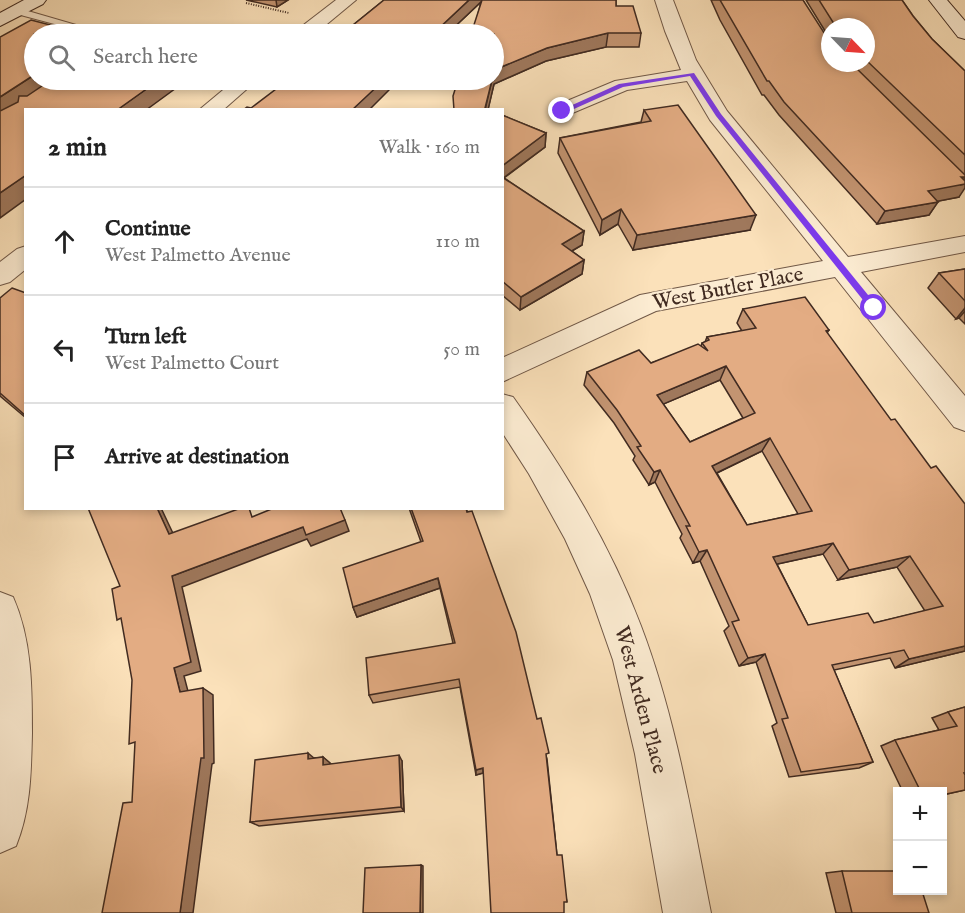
<!DOCTYPE html>
<meta charset="utf-8">
<style>
:root{--surface:#fff;--page:#f2f2f2;--text:#222;--muted:#767676;--line:#e0e0e0}
body{margin:0;font-family:"IM FELL English",serif;background:var(--page);color:var(--text)}
.controls{position:absolute;right:18px;bottom:18px;display:grid;overflow:hidden;border-radius:0px;box-shadow:0 3px 9px #0003}
.controls button{width:54px;height:54px;display:grid;place-items:center;padding:0;border:0;border-bottom:2px solid var(--line);background:var(--surface);color:var(--text);font:30px sans-serif}
.compass{position:absolute;left:821px;top:18px;width:54px;height:54px;border-radius:50%;background:var(--surface);box-shadow:0 3px 9px #0003;rotate:115deg}
.stop{position:absolute;width:18px;height:18px;margin:-14px;border:4px solid #7c3aed;border-radius:50%;background:#fff}
.stop.end{background:#7c3aed;border-color:#fff;box-shadow:0 2px 6px #0008}
.list{margin:0;padding:0;list-style:none}
h2{display:flex;justify-content:space-between;align-items:center;height:78px;margin:0;padding:0 24px;font-size:26px}
h2 small{font-size:20px;font-weight:400;color:var(--muted)}
.list li{display:grid;grid-template-columns:39px 1fr auto;gap:18px;align-items:center;box-sizing:border-box;height:108px;padding:0 24px;border-top:2px solid var(--line)}
.list b{display:block;font-size:22px;white-space:nowrap}
.list p{margin:0;font-size:20px;white-space:nowrap;color:var(--muted)}
.list em{font-size:20px;font-style:normal;color:var(--muted)}
.icon{flex:none;width:33px;height:33px;fill:none;stroke:currentColor;stroke-width:2;stroke-linecap:round;stroke-linejoin:round}
.map{position:relative;flex:none;width:965px;height:913px;overflow:hidden}
.search{position:absolute;background:var(--surface);box-shadow:0 3px 9px #0003;left:24px;top:24px;width:480px;height:66px;display:flex;align-items:center;gap:15px;box-sizing:border-box;padding:0 21px;border-radius:33px;color:var(--muted);font-size:22px}
.panel{position:absolute;background:var(--surface);box-shadow:0 3px 9px #0003;left:24px;top:108px;width:480px;height:402px;border-radius:0px}
.map>svg:first-child{display:block}
</style>
<div class="map">
<svg width="965" height="913" viewBox="0 0 965 913">
<rect width="100%" height="100%" fill="#fbe1ba"/>
<filter id="stains"><feTurbulence type="fractalNoise" baseFrequency=".00333" numOctaves="4"/><feColorMatrix values="0 0 0 0 .2 0 0 0 0 .09 0 0 0 0 .02 0 0 0 .5 -.17"/></filter>
<radialGradient id="worn" r=".72"><stop offset=".6" stop-color="#630" stop-opacity="0"/><stop offset="1" stop-color="#630" stop-opacity=".3"/></radialGradient>
<polygon fill="#c5c18b" stroke="#837656" stroke-width="1.5" points="218,25 252,34 253,34 191,34 201,27 208,29"/>
<g fill="none" stroke-linecap="round" stroke-linejoin="round">
<g stroke="#705847" stroke-width="2">
<polygon id="lane" points="13,9 21,9 107,34 92,34 13,13"/>
</g>
<g stroke="#705847" stroke-width="2">
<g id="street">
<polygon points="336,0 356,0 315,34 295,34 297,30"/>
<polygon points="655,0 673,0 696,60 727,111 848,257 965,236 965,252 861,272 965,396 965,431 954,427 835,277 656,311 502,382 502,358 640,295 823,261 710,120 687,81 627,90 563,117 555,116 552,111 555,106 615,81 681,70 665,31"/>
<polygon points="235,80 257,80 223,110 199,110"/>
<polygon points="26,246 26,269 10,282 0,285 0,262 17,249"/>
<path d="M502 394 513 397C564 469 610 544 641 626 676 718 692 817 711 913H663L635 754 613 660 590 594 565 539 529 474 502 432Z"/>
<path d="M0 592 13 597C32 640 32 687 32 733 31 772 31 809 16 846L0 853Z"/>
</g>
</g>
<g stroke="#412b21" stroke-width="2">
<g id="secondary">
<polygon points="24,0 46,0 43,4 0,26 0,13"/>
<polygon points="929,0 947,0 965,21 965,39 958,37"/>
</g>
</g>
<polyline stroke="#412b21" stroke-width="2" stroke-dasharray="1 1.5" stroke-linecap="butt" points="246,3 289,13"/>
<use href="#lane" fill="#fcecd2" fill-rule="evenodd"/>
<use href="#street" fill="#fcecd2" fill-rule="evenodd"/>
<use href="#secondary" fill="#fcecd2" fill-rule="evenodd"/>
</g>
<g fill="#c39471" stroke="#412b21" stroke-width="1.5" fill-rule="evenodd">
<polygon points="246,0 288,0 277,7"/>
<polygon points="384,0 616,0 616,6 641,33 639,47 606,47 546,61 494,84 488,109 454,110 481,2 447,34 342,34"/>
<polygon points="711,0 803,0 830,63 866,63 866,27 830,27 830,39 806,0 902,0 913,16 932,39 965,71 965,178 959,197 938,201 929,215 877,224 779,115 764,95 762,95 720,20"/>
<polygon points="644,110 750,230 633,250 618,224 600,235 558,153 560,138 641,122"/>
<polygon points="502,115 546,133 545,147 504,178 584,231 582,245 572,251 584,260 582,274 520,310 502,295"/>
<polygon points="965,269 965,324 959,318 956,319 928,288 939,273"/>
<polygon points="26,293 26,418 0,396 0,298"/>
<path d="M743 309 829 330 827 333 965 651 895 668 890 658 834 670 873 762 859 768 789 777 772 726 777 723 756 662 739 666 724 631 729 626 700 561 693 563 680 538 682 534 655 482 649 485 633 460 635 456 614 423 584 385 587 372 651 363 701 346 702 343 705 342 707 337 742 331 737 323ZM720 380 743 418 690 442 663 404ZM762 451 798 514 747 525 717 473ZM823 554 838 580 897 567 925 611 874 623 808 625 777 564Z"/>
<polygon points="409,508 466,508 547,759 557,855 567,902 483,773 476,775 460,687 373,703 369,695 453,643 440,588 357,617 353,607 421,542"/>
<polygon points="965,707 964,773 965,790 942,795 942,792 903,792 881,746 895,740 939,730 932,718 948,712"/>
<polygon points="323,757 330,763 330,764 402,761 404,811 259,826 250,822 314,758"/>
<polygon points="842,871 929,913 836,913 826,873"/>
</g>
<g fill="#9f785c" stroke="#412b21" stroke-width="1.5">
<polygon points="276,0 288,0 277,7"/>
<polygon points="469,0 483,0 447,34 438,34 437,30"/>
<polygon points="431,26 432,34 422,34"/>
<polygon points="608,33 606,47 546,61 494,84 488,110 485,110 492,80 494,80 494,70 547,48"/>
<polygon points="34,75 34,80 61,80 0,119 0,97"/>
<polygon points="159,80 187,80 146,110 117,110"/>
<polygon points="380,80 390,80 388,81 389,90 369,110 352,110"/>
<polygon points="546,133 545,147 502,179 502,166"/>
<polygon points="26,175 26,199 0,218 0,193"/>
<polygon points="961,177 965,177 961,185 965,184 965,188 959,197 919,205 928,191"/>
<polygon points="938,202 929,215 877,224 885,211"/>
<polygon points="621,209 618,224 600,235 602,220"/>
<polygon points="756,215 750,230 633,250 637,235"/>
<polygon points="584,231 582,245 561,257 562,244"/>
<polygon points="584,260 582,274 520,310 521,297"/>
<polygon points="965,308 965,311 959,318 956,319"/>
<polygon points="726,366 720,380 652,409 657,395"/>
<polygon points="770,438 762,451 706,478 712,466"/>
<polygon points="660,470 655,482 649,485 654,472"/>
<polygon points="157,508 161,508 179,546 169,534"/>
<polygon points="345,520 349,531 311,546 307,539 182,587 201,671 184,676 190,699 180,692 174,668 172,576 303,527"/>
<polygon points="833,543 823,554 764,567 773,557"/>
<polygon points="707,550 700,561 693,563 699,552"/>
<polygon points="910,556 897,567 838,580 849,570"/>
<polygon points="438,578 440,588 357,617 353,607"/>
<polygon points="965,646 965,651 895,668 909,659"/>
<polygon points="765,654 756,662 739,666 748,658"/>
<polygon points="203,688 213,695 214,763 212,764 193,913 180,913"/>
<polygon points="308,753 315,759 308,759"/>
<polygon points="399,755 402,761 404,811 401,807"/>
<polygon points="323,757 330,763 329,770 323,765"/>
<polygon points="483,768 483,773 476,775 476,770"/>
<polygon points="421,865 423,866 423,913 420,913"/>
</g>
<g fill="#e3ac83" stroke="#412b21" stroke-width="1.5" fill-rule="evenodd">
<polygon points="384,0 469,0 437,30 431,26 422,34 342,34"/>
<polygon points="482,0 616,0 616,6 633,6 641,33 608,33 547,48 494,70 494,74 494,34 471,34"/>
<polygon points="720,0 803,0 828,39 830,40 830,63 851,63 965,175 965,177 961,177 965,181 965,184 928,191 938,202 885,211 784,102 769,81 767,81"/>
<polygon points="819,0 902,0 913,16 932,39 965,71 965,155 866,60 866,27 836,27"/>
<polygon points="31,20 85,34 34,34 34,75 0,97 0,37"/>
<polygon points="140,26 172,34 126,34"/>
<polygon points="51,80 159,80 117,110 26,110 26,175 0,193 0,111 18,102 19,96 27,96"/>
<polygon points="288,80 384,80 352,110 243,110 247,107 251,108"/>
<polygon points="458,80 492,80 485,108 490,110 454,110 453,96"/>
<polygon points="678,105 756,215 637,235 621,209 602,220 560,138 651,121 644,110"/>
<polygon points="502,115 546,133 502,166"/>
<polygon points="502,177 584,231 562,244 584,260 521,297 502,281"/>
<polygon points="965,269 965,301 939,273"/>
<polygon points="12,288 26,293 26,416 0,393 0,298"/>
<path d="M805 297 829 330 826 331 891 420 895 419 931 468 936 466 965 504V646L909 659 904 650 832 665 873 762 801 772 782 719 788 718 765 654 748 658 732 622 739 620 707 550 699 552 686 526H690L660 470 654 472 637 447 641 446 617 410 587 372 639 350 651 363 698 344 708 351 702 343 709 340 707 337 756 328 743 309ZM726 366 755 413 690 442 657 395ZM770 438 812 511 747 525 712 466ZM833 543 849 570 910 556 943 606 874 623 868 613 808 625 773 557Z"/>
<polygon points="88,508 157,508 169,534 241,508 249,508 252,517 274,508 340,508 345,520 306,535 303,527 172,576 191,662 174,668 180,692 203,688 204,758 201,758 180,913 102,913 123,803 132,802 135,742 129,744 132,680 121,618 117,620 112,589 120,586"/>
<polygon points="411,508 466,508 467,512 472,511 516,632 537,719 541,718 549,753 546,754 557,855 562,855 567,902 564,902 564,913 491,913 483,768 476,770 459,679 369,695 366,658 455,643 438,578 353,607 343,568 423,541"/>
<polygon points="965,707 965,773 964,773 965,775 965,790 942,795 942,792 921,792 895,740 957,726 948,712"/>
<polygon points="308,753 308,759 323,757 323,765 399,755 401,807 250,822 255,760"/>
<polygon points="421,865 420,913 363,913 365,868"/>
<polygon points="842,871 897,871 897,891 922,891 929,913 852,913"/>
</g>
<polygon fill="#7c3aed" points="694,73 721,114 877,306 877,310 871,310 716,116 690,76 623,87 565,113 559,111 619,84"/>
<g text-anchor="middle" dominant-baseline="central" stroke-width="4.5" stroke-linejoin="round" paint-order="stroke">
<g font-size="21" fill="#412b21" stroke="#fcecd2">
<text transform="translate(728 289) rotate(-11)">West Butler Place</text>
<text transform="translate(640 700) rotate(75)">West Arden Place</text>
</g>
</g>
<rect width="100%" height="100%" filter="url(#stains)"/>
<rect width="100%" height="100%" fill="url(#worn)"/>
</svg>
<div class="controls">
<button>+</button>
<button>−</button>
</div>
<svg class="compass" viewBox="-18 -18 36 36"><path d="M0-13l5 13h-10z" fill="#e53935"/><path d="M0 13l5-13h-10z" fill="#767676"/></svg>
<div class="stop" style="left:874px;top:308px"></div>
<div class="stop end" style="left:562px;top:111px"></div>
<div class="search"><svg class="icon" aria-label="search" viewBox="0 0 24 24"><circle cx="10" cy="10" r="6"/><path d="M15 15l6 6"/></svg>Search here</div>
<section class="panel">
<h2>2 min<small>Walk · 160 m</small></h2>
<ul class="list">
<li><svg class="icon" aria-label="ahead" viewBox="0 0 24 24"><path d="M12 20V5M6 11l6-6 6 6"/></svg><div><b>Continue</b><p>West Palmetto Avenue</p></div><em>110 m</em></li>
<li><svg class="icon" aria-label="left" viewBox="0 0 24 24"><path d="M17 20v-9H6M10 6l-5 5 5 5"/></svg><div><b>Turn left</b><p>West Palmetto Court</p></div><em>50 m</em></li>
<li><svg class="icon" aria-label="arrive" viewBox="0 0 24 24"><path d="M6 21V4h12l-3 4 3 4H6"/></svg><div><b>Arrive at destination</b></div></li>
</ul>
</section>
</div>
